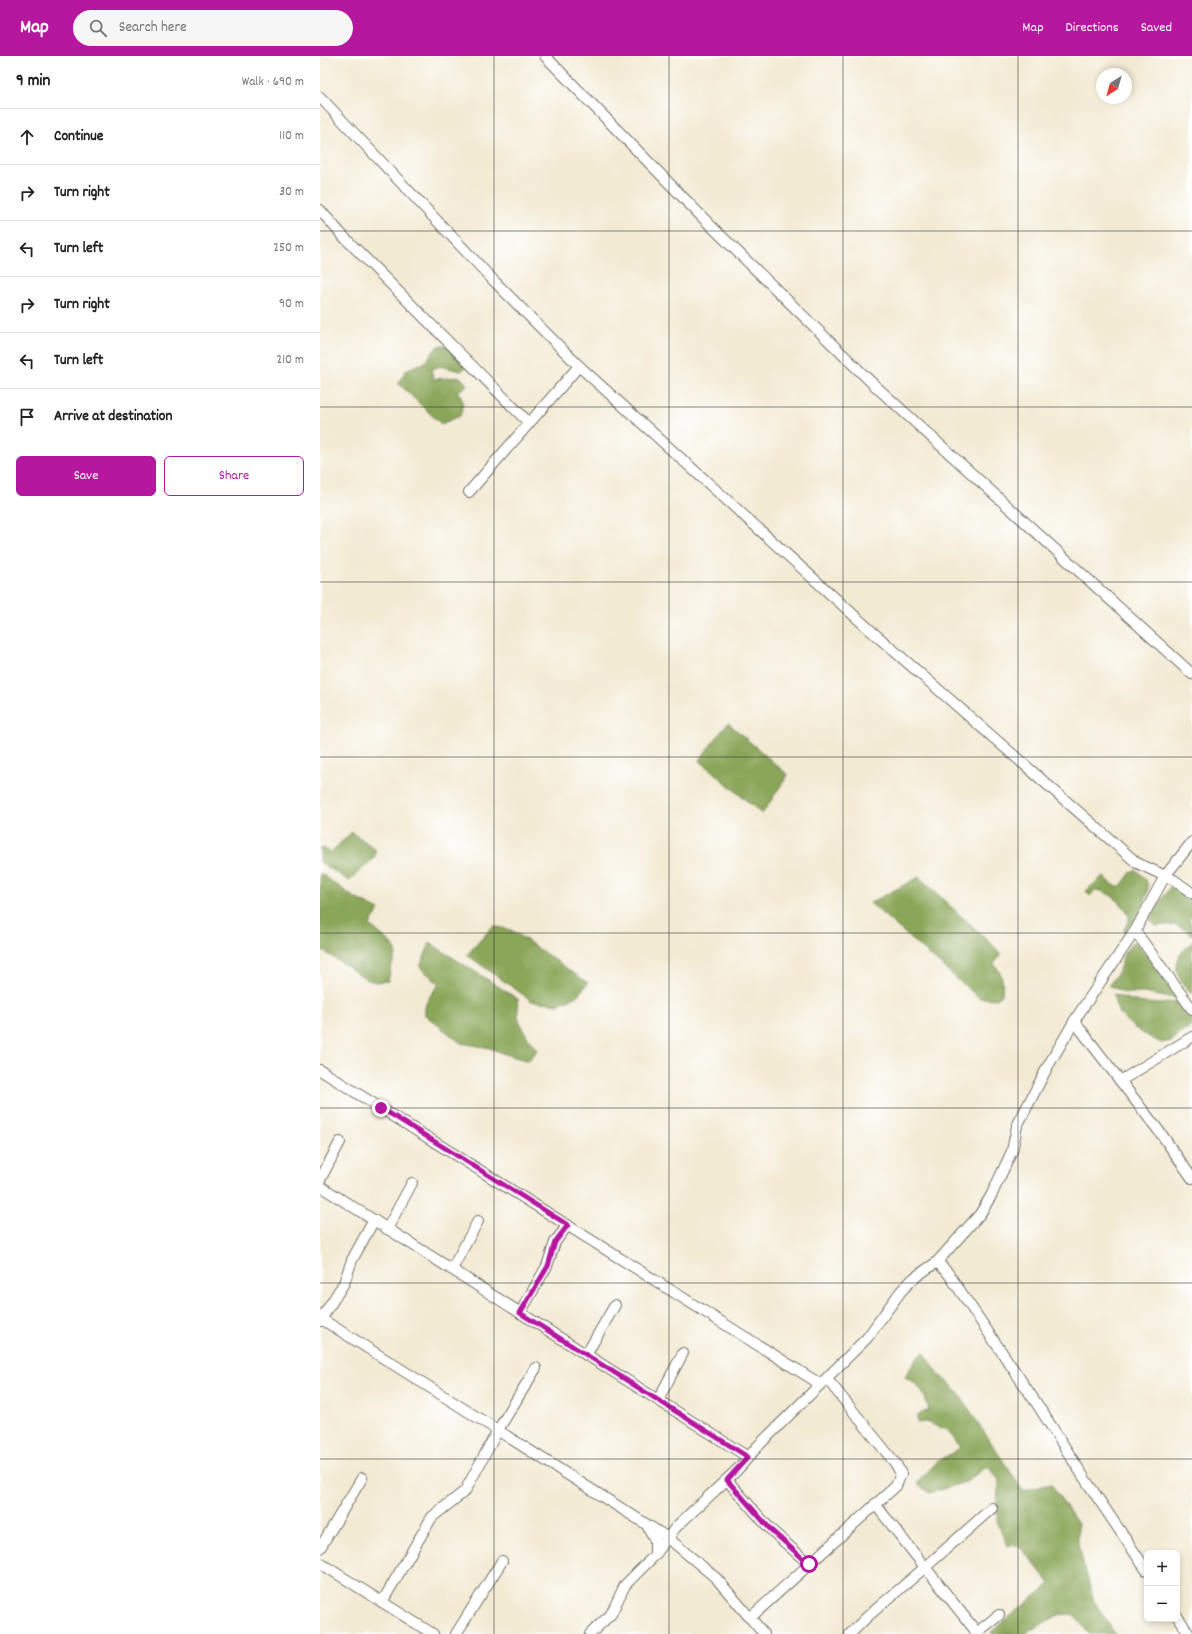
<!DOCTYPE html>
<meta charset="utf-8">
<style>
:root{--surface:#fff;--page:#f6f6f6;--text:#222;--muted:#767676;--line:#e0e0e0;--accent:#b5179e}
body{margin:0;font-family:Dekko,sans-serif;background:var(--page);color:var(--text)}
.controls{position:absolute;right:12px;bottom:12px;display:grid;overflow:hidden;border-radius:6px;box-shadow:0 2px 6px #0003}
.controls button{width:36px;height:36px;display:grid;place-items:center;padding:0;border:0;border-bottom:1px solid var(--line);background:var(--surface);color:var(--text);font:20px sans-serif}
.compass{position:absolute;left:776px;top:12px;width:36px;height:36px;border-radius:50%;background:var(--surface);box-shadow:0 2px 6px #0003;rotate:217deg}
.stop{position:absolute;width:12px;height:12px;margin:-9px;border:3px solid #b5179e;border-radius:50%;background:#fff}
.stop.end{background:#b5179e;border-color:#fff;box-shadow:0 1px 4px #0008}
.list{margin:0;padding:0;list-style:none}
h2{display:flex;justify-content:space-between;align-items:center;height:52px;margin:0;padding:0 16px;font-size:17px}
h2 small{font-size:13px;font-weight:400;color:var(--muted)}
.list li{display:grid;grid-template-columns:26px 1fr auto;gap:12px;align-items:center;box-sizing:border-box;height:56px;padding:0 16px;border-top:1px solid var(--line)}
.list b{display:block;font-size:15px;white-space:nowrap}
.list em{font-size:13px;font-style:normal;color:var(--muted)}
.actions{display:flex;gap:8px;padding:12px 16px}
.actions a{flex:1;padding:9px 0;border:1px solid var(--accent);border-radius:6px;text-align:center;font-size:14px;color:var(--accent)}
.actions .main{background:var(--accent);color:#fff}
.icon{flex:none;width:22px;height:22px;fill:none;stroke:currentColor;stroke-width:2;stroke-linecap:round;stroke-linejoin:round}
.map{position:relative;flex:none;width:872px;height:1578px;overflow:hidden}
header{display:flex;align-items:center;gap:24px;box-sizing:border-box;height:56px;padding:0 20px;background:var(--accent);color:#fff}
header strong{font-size:19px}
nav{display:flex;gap:22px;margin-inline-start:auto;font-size:14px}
.search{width:280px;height:36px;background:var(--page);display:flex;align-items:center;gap:10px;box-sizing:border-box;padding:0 14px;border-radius:22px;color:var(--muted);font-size:15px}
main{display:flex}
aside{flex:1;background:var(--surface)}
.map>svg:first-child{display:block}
</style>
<header>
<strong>Map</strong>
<div class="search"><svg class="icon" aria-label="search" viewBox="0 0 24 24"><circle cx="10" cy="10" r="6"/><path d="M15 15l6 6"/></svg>Search here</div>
<nav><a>Map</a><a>Directions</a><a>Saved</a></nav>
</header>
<main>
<aside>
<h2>9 min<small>Walk · 690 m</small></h2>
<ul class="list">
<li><svg class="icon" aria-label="ahead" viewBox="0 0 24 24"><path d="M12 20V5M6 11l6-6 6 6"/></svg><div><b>Continue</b></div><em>110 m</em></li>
<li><svg class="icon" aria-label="right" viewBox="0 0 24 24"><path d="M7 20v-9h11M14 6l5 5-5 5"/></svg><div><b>Turn right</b></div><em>30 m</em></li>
<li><svg class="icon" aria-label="left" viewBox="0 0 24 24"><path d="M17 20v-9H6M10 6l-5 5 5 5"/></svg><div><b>Turn left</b></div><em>250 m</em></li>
<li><svg class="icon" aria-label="right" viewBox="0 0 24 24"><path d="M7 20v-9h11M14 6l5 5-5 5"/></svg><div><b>Turn right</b></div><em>90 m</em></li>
<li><svg class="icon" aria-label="left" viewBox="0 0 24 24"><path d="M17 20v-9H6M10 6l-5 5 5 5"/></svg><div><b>Turn left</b></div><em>210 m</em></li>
<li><svg class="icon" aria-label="arrive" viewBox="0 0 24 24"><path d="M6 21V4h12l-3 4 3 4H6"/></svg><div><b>Arrive at destination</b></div></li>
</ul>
<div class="actions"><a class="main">Save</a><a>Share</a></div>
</aside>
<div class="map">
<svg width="872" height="1578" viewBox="0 0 872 1578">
<rect width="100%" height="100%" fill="#fff"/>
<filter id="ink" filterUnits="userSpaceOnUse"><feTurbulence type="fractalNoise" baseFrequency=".025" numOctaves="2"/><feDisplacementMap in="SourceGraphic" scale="8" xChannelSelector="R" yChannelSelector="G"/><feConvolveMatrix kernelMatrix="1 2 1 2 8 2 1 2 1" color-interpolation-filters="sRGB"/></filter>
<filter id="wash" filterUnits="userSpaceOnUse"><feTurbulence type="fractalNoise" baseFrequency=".012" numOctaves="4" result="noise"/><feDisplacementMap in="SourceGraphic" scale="16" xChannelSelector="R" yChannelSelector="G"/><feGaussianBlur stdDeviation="0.9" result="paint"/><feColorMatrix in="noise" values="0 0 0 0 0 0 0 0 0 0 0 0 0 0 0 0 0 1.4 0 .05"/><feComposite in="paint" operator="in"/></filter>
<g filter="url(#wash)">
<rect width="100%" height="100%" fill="#f3ead3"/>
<g fill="#8aa658" stroke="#5a6842">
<path d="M118 290H127L146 310 143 314 140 315 120 310 111 314 114 323 140 321 147 328 144 332 137 335C144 342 144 350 140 360L121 368 78 327 87 313 104 307Z"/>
<polygon points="408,667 468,719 442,758 379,704"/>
<polygon points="32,776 55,793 55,801 29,825 0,806 0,791 11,796"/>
<path d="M816 814C820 817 824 821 827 826 832 839 816 862 810 873L805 877 804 874 809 863C808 850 788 834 775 834L770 840 766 835 783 820 795 830H801L812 815Z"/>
<polygon points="0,817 35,842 59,854 50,869 73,889 76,899 71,911 68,925 56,926 48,924 0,893"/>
<path d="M599 821 681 897 674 908C683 919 683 924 682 939L676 943 659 942 550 847Z"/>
<path d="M852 828 861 833 872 844V859L869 864 872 871V879C859 868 852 868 836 870L829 863Z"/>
<polygon points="173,870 191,874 196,877 268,927 257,940 239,948 212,945 147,899"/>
<polygon points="813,885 823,894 858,942 845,941 823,937 805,937 789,929 799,915 804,898"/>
<path d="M872 886V938C862 930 852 914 859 901 861 895 868 891 872 886Z"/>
<path d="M110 887 198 943V962L208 982 217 994 209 1005 187 999 170 992 141 987 105 959C103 946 112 938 119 928L100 911Z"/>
<path d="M794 938C817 948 836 950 861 945L872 962V970L851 985 841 987C822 977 794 964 794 938Z"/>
<path d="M604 1296 619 1319 635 1332 703 1435 731 1428 758 1468V1488L774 1545 795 1578H769L753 1558 738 1559 705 1578H672L671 1576 730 1528 704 1495 694 1488 688 1490 677 1467V1444L679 1424 667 1410 646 1426 609 1437 597 1427 617 1406 640 1392 628 1374 605 1366 597 1367V1359L609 1354C603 1335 603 1332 585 1321L596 1303Z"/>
</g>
</g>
<g filter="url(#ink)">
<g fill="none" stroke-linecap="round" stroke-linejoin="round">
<g stroke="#716e66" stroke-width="12">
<g id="minor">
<polyline points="225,0 388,167 551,326 872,618"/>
<polyline points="0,41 173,224 259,310 549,573 817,807 854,824 872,837"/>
<polyline points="0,154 23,180 209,367"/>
<polyline points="149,436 259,310"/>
<polyline points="815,875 872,953"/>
<polyline points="754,965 842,1079 872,1122"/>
<polyline points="0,1014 500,1328"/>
<polyline points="800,1025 872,981"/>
<polyline points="0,1124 20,1086"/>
<polyline points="0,1130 428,1401"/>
<polyline points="67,1173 92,1127"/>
<polyline points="617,1206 628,1217 719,1351 763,1420 827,1515"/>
<polyline points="132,1213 158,1165"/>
<polyline points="200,1257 227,1210 235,1186 248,1169"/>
<polyline points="0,1262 348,1482 396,1522 444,1578"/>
<polyline points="0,1265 24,1227 32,1204 54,1164"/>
<polyline points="266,1299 295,1249"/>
<polyline points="338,1344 363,1297"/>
<polyline points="407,1424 451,1474 489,1508"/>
<polyline points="555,1448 658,1578"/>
<polyline points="327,1469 335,1484 335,1499"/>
<polyline points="0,1492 42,1422"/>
<polyline points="0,1507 113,1578"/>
<polyline points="62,1546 112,1461 145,1435 178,1374 216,1312"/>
<polyline points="857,1560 869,1578"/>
<polyline points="431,1561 576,1430 581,1418 576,1408 507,1323"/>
<polyline points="136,1578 182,1505"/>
<polyline points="270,1578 291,1558 305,1529 335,1499 356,1471 418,1413 437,1391 547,1282 581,1235 594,1222 617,1206 660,1158 671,1140 692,1095 697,1070 728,1010 758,959 815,875 845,820 872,786"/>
<polyline points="530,1578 547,1561 609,1508 672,1452"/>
<polyline points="655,1578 679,1559"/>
</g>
</g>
<use href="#minor" stroke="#fff" stroke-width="10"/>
</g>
</g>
<g fill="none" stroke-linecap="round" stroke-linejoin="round" filter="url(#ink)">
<polyline stroke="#b5179e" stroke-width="5" points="61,1052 248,1169 235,1186 228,1210 200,1257 428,1401 407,1424 451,1474 489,1508"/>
</g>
<path fill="none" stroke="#2b2b2b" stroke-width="1" stroke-opacity="0.55" d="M174 0V1578M349 0V1578M523 0V1578M698 0V1578M0 175H872M0 351H872M0 526H872M0 701H872M0 877H872M0 1052H872M0 1227H872M0 1403H872"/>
</svg>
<div class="controls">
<button>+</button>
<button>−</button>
</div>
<svg class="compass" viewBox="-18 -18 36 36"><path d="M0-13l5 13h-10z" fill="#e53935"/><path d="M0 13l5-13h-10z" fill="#767676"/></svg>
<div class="stop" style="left:489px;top:1508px"></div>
<div class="stop end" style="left:61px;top:1052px"></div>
</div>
</main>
